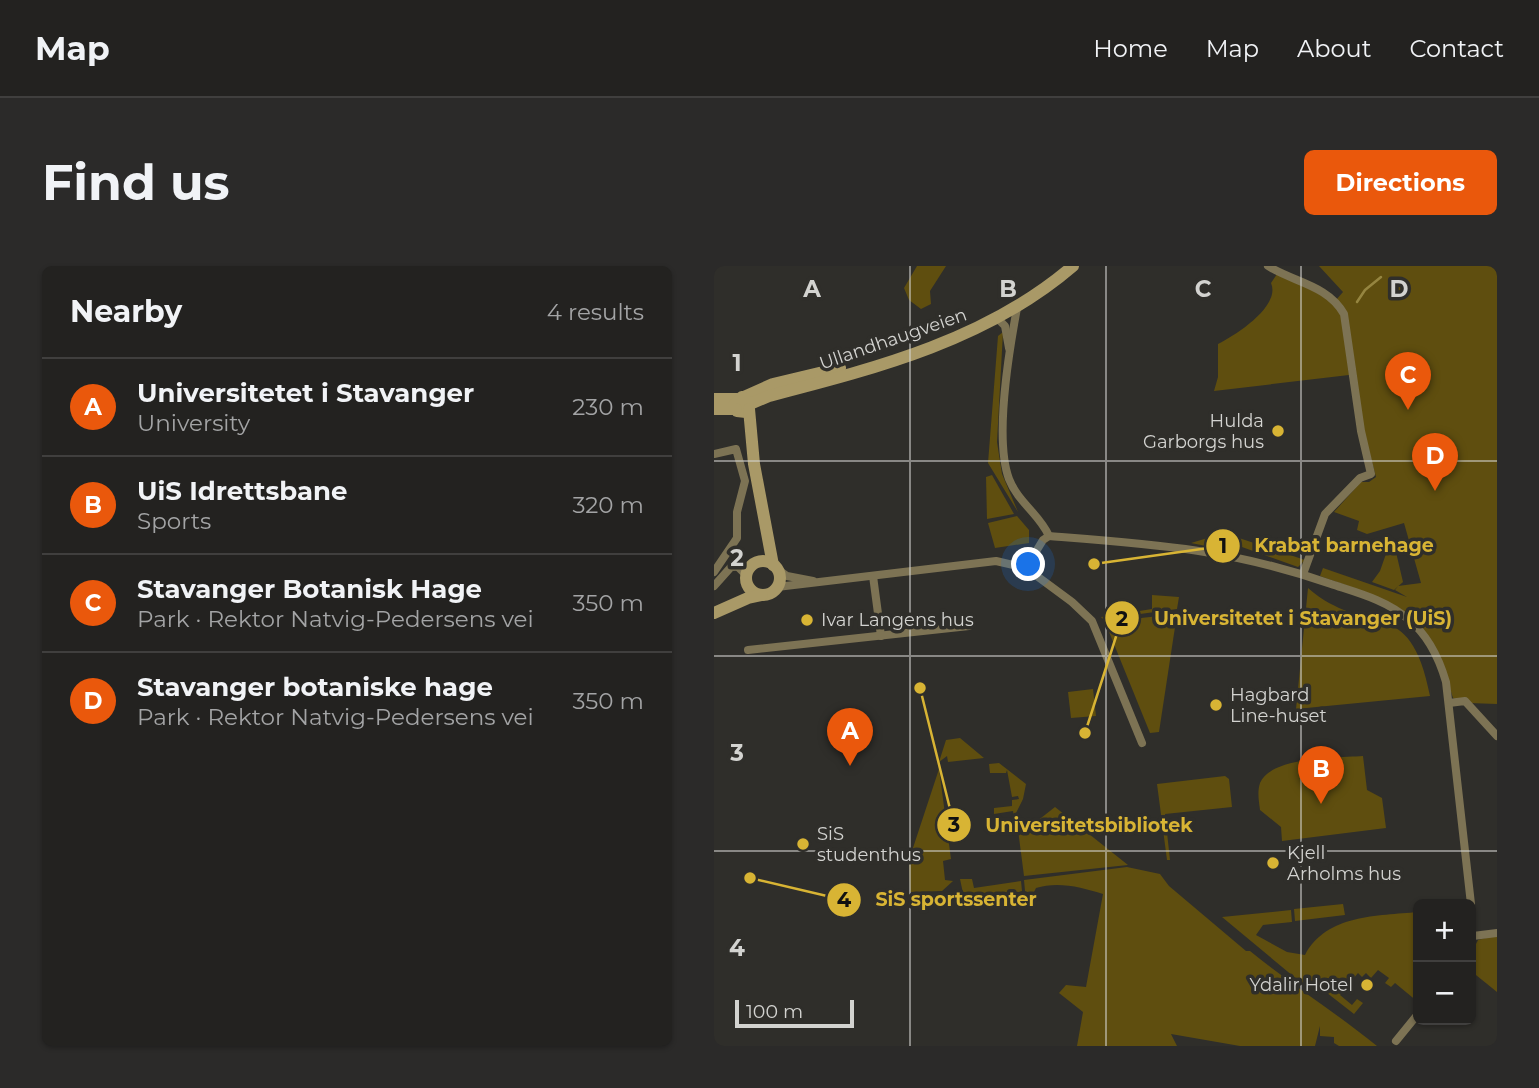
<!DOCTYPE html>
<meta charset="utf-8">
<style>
:root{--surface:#232220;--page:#2b2a29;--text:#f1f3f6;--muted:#a3a4a5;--line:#403f3e;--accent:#ea580c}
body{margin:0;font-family:Montserrat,sans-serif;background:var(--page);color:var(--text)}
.controls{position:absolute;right:21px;bottom:21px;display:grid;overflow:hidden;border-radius:10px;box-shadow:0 2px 5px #0004}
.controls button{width:63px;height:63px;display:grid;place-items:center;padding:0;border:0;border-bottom:2px solid var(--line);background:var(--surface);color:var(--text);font:35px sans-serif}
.scale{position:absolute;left:21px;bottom:18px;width:119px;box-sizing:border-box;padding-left:7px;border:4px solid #d3d3d0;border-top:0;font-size:19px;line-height:24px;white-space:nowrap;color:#d3d3d0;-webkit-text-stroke:5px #2f2e2a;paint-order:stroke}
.you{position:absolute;left:315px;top:299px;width:24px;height:24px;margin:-18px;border:5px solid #fff;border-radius:50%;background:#1a73e8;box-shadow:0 0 0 10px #1a73e833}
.badge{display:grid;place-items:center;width:46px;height:46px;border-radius:50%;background:var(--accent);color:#fff;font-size:23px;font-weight:700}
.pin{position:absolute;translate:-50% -58px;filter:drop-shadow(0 2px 4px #0008)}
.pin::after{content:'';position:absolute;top:37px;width:24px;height:21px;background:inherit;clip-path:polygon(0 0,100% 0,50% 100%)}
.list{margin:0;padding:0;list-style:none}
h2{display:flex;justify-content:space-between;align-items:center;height:91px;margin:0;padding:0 28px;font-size:30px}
h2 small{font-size:23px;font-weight:400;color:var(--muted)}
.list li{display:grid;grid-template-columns:46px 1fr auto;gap:21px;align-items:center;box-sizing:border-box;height:98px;padding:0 28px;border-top:2px solid var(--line)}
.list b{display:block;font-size:26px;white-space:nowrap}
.list p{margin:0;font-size:23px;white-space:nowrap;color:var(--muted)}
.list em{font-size:23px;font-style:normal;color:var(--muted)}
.map{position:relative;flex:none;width:783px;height:780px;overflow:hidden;border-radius:10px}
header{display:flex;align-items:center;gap:42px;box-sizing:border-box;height:98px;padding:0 35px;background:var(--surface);border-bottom:2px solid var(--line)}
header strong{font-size:33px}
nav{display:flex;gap:38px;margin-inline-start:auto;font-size:24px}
.intro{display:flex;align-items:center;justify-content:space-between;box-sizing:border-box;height:168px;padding:0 42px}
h1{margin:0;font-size:49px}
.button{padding:18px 32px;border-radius:10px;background:var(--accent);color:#fff;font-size:24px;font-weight:700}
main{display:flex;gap:42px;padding:0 42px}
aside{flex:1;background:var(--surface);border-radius:10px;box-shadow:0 2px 5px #0004}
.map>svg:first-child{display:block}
</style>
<header>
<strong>Map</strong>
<nav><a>Home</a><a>Map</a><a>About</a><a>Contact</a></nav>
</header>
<div class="intro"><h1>Find us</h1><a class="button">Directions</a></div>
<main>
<aside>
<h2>Nearby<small>4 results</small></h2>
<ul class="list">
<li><span class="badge">A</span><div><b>Universitetet i Stavanger</b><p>University</p></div><em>230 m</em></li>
<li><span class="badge">B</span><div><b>UiS Idrettsbane</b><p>Sports</p></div><em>320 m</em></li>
<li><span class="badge">C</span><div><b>Stavanger Botanisk Hage</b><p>Park · Rektor Natvig-Pedersens vei</p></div><em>350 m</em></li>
<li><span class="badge">D</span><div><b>Stavanger botaniske hage</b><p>Park · Rektor Natvig-Pedersens vei</p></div><em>350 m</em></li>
</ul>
</aside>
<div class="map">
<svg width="783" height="780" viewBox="0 0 783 780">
<rect width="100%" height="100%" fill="#2f2e2a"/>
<g fill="#5f4e0f">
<polygon points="203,0 232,0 216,25 217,38 207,43 195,34 190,22"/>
<path d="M605 0H783V438L755 437 739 432C715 343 688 339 606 310L609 302 693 331 681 324 684 320 707 317 690 257 653 268 643 264 645 255 620 246 647 216H655L662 211 635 109 500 125 504 111V78C522 69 567 40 557 17L563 8 622 34 629 26Z"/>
<polygon points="289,66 283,176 288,208 304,246 274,197 284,70"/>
<polygon points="278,209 300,248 273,253 272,211"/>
<polygon points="303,250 315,264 315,277 281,282 274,257"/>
<polygon points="510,267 591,294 584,301 500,271 492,280 477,277"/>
<polygon points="681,282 689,316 680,324 658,316 666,305 673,285"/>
<path d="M594 322C652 373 696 325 716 430L582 443Z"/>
<polygon points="438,329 465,331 463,343 389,353 387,351 438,343"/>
<polygon points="463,348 445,466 436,467 391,356"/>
<polygon points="379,423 382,450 357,452 354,426"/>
<polygon points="246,472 270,492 234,496 233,490 225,496 232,474"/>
<path d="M649 490 653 524 668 532 672 562 568 575 567 561 546 544C545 536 543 526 546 517 558 490 623 492 649 490Z"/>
<polygon points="285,497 312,518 309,533 300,551 299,545 280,548 280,542 298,540 298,534 305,533 304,530 298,531 293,504 292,507 276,507 275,498"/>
<polygon points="225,503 237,593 229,595 231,614 239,615 228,625 196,626 195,594"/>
<polygon points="511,510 515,513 518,541 451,548 456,594 453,594 443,518"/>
<polygon points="341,541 414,599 310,610 303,556 327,552"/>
<path d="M413 601 446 608 455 620 532 685H536C578 719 621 746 663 780H625L620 777V771L606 770V760L601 780H526L457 768 463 780H363L369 746 345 727 352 719 372 721 389 628C368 621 343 615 322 622L319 628 311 625 310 614Z"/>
<polygon points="246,613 258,613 260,622 307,615 308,625 286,632 250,632"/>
<polygon points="629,638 631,649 581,655 580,643"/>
<path d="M577 644 578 656 549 659 542 669 573 686 591 689C613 648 663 650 704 646V736L681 717 677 721 671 717 675 712 664 704 657 712 652 707 648 711 644 707 626 729 638 739 643 733 649 737 640 748 608 723 585 715 508 651Z"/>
<polygon points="783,669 783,726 757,705 757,688 764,674"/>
</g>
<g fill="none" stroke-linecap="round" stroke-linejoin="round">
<polyline stroke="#958540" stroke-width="2.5" points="643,36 651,24 667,11"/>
<g stroke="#7d7354" stroke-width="8">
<path d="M554 0C579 16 614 19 630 48L647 165 657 208 646 212 611 248 589 308"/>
<path d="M303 42C295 85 280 173 295 213 304 236 326 249 335 270 438 278 518 283 617 318 644 327 672 334 694 353 714 369 725 392 732 416L757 638"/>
<polyline points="284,53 291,60 295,82"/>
<polyline points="0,188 22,183 31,215 23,246 23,272 0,306"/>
<polyline points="22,299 32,309"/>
<polyline points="312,302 329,274 335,270"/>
<polyline points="63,303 73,310 99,315"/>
<polyline points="159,310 167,370"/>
<polyline points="0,320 17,301 37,300"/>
<polyline points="63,321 282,295 312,302 358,336 378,355 428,477"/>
<polyline points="34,384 255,360"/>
<polyline points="735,437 751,435 783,470"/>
<polyline points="757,639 757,679"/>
<polyline points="759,670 783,667"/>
<polyline points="682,775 704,748"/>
</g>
<g stroke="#a99967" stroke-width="12">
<polyline points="30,131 59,118 126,102"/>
<polyline points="0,133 23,133"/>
<path d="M36 138 28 131 20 139 23 145 32 146 36 138 55 130C163 102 273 74 359 0"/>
<polyline points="0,143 22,143"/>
<polyline points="35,143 40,198 59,299"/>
<circle cx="49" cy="312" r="17"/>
<polyline points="0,347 34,332 48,329"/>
</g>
</g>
<path fill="none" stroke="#d3d3d0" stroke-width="2" stroke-opacity="0.55" d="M196 0V780M392 0V780M587 0V780M0 195H783M0 390H783M0 585H783"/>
<g fill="#d8b434" stroke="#2f2e2a" stroke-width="2.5">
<circle cx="564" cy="165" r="7"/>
<circle cx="93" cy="354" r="7"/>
<circle cx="502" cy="439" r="7"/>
<circle cx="89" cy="578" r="7"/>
<circle cx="559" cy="597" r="7"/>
<circle cx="653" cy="719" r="7"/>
</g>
<g text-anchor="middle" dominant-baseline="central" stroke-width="7" stroke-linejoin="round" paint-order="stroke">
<g font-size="18" fill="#d3d3d0" stroke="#2f2e2a">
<text transform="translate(179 73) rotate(-19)">Ullandhaugveien</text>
</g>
<g font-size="18" fill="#d3d3d0" stroke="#2f2e2a" text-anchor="start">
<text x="550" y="155" text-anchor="end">Hulda<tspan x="550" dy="21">Garborgs hus</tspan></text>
<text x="107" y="354">Ivar Langens hus</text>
<text x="516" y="429">Hagbard<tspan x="516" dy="21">Line-huset</tspan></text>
<text x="103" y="568">SiS<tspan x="103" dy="21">studenthus</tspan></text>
<text x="573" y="587">Kjell<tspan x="573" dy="21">Arholms hus</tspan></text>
<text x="639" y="719" text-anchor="end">Ydalir Hotel</text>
</g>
</g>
<g font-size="23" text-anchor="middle" font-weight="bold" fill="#d3d3d0" stroke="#2f2e2a" stroke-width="7" stroke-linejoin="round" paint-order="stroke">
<text x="98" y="31">A</text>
<text x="294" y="31">B</text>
<text x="489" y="31">C</text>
<text x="685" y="31">D</text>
<text x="23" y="105">1</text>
<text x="23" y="300">2</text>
<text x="23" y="495">3</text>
<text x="23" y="690">4</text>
</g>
<path fill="none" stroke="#d8b434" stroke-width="2.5" d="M380 298L509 280M371 467L408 352M206 422L240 559M36 612L130 634"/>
<g fill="#d8b434" stroke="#2f2e2a" stroke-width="2.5">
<circle cx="380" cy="298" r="7"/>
<circle cx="371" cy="467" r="7"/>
<circle cx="206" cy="422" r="7"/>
<circle cx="36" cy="612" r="7"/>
<circle cx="509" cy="280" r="18"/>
<circle cx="408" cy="352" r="18"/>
<circle cx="240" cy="559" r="18"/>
<circle cx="130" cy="634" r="18"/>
</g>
<g font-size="21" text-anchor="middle" font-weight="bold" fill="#111">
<text x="509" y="287">1</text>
<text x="408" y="360">2</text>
<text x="240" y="566">3</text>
<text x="130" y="641">4</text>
</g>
<g font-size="19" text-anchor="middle" font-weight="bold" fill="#d8b434" stroke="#2f2e2a" stroke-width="7" stroke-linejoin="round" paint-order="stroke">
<text x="630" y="286">Krabat barnehage</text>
<text x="589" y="359">Universitetet i Stavanger (UiS)</text>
<text x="375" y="566">Universitetsbibliotek</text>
<text x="242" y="640">SiS sportssenter</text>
</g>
</svg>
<div class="controls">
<button>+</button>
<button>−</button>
</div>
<div class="scale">100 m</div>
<div class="you"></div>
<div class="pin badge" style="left:136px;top:500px">A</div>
<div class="pin badge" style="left:607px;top:538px">B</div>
<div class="pin badge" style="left:694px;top:144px">C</div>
<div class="pin badge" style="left:721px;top:225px">D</div>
</div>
</main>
